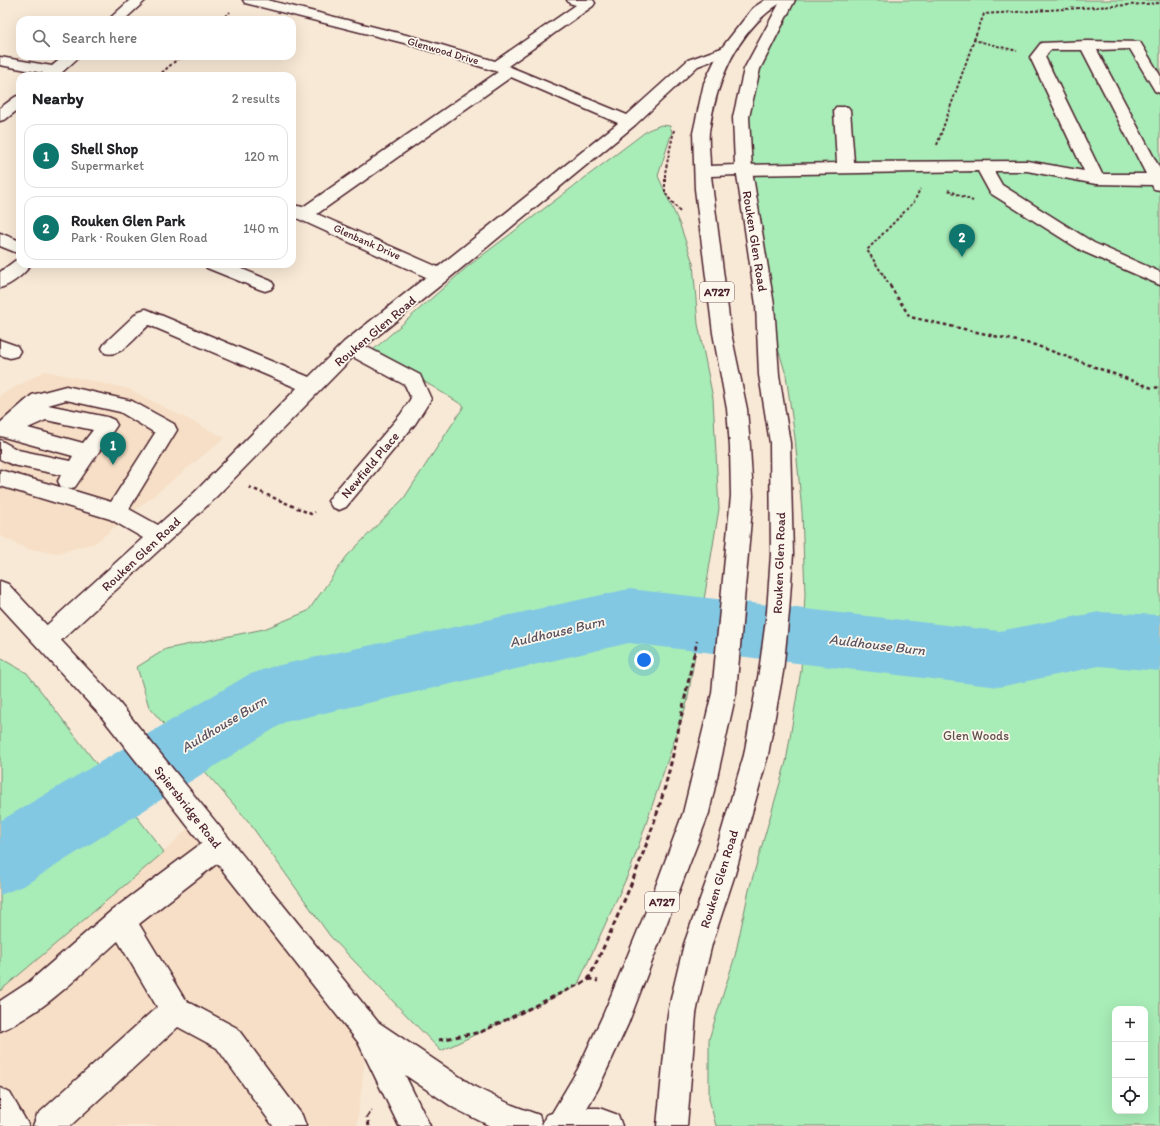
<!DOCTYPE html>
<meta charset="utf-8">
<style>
:root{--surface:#fff;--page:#f6f6f6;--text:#202124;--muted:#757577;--line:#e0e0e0;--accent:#0f766e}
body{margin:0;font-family:Itim,sans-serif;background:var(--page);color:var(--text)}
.controls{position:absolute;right:12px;bottom:12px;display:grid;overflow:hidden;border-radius:8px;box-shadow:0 4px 16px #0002}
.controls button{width:36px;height:36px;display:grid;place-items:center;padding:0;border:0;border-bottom:1px solid var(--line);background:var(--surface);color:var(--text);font:20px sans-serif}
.you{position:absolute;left:644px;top:660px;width:14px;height:14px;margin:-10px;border:3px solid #fff;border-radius:50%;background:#1a73e8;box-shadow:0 0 0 6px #1a73e833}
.badge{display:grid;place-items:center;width:26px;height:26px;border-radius:50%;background:var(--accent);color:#fff;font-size:13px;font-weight:700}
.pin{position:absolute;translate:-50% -33px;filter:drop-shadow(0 1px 2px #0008)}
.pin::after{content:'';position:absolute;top:21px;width:14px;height:12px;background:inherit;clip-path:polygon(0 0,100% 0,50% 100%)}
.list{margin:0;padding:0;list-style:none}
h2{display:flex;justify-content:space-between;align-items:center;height:52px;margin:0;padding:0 16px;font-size:17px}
h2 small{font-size:13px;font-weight:400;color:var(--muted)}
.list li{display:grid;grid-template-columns:26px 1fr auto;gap:12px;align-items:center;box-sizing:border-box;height:64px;margin:0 8px 8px;padding:0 8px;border:1px solid var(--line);border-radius:12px}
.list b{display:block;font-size:15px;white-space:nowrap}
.list p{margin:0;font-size:13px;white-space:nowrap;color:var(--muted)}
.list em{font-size:13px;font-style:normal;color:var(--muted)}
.icon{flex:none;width:22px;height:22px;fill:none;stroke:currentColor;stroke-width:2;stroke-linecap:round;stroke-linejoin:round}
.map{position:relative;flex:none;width:1160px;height:1126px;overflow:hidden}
.search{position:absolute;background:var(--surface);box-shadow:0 4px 16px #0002;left:16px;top:16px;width:280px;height:44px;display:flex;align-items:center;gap:10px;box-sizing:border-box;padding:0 14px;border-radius:12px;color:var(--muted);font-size:15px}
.panel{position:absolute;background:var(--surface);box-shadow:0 4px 16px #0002;left:16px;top:72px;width:280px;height:196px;border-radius:12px}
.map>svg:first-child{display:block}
</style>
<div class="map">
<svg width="1160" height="1126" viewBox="0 0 1160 1126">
<rect width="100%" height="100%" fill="#f8e9d6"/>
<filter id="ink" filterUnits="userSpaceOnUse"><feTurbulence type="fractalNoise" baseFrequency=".025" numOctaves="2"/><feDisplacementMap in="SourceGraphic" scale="8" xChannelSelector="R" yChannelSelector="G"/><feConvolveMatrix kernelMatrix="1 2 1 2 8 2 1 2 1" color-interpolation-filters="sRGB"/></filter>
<g filter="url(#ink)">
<g fill="#f6dfc6">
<polygon points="45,371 129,389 225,438 95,543 58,553 28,549 0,536 0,395"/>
<polygon points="198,818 368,1032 357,1126 0,1126 0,991 164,852"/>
</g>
<g fill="#a8ecb7" stroke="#798671" fill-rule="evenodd">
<path d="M789 0H1160V1126H716L709 1099V1039L735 956 749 890 786 762 801 670 805 594 802 512 795 438 786 375 765 305 758 261 745 92ZM1115 1009H1145V1111H1115Z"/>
<polygon points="661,125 670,126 672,132 658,176 680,225 693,263 698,324 713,398 719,509 687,703 631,868 577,986 441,1051 330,936 248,821 149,707 137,667 166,649 264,629 308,611 347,556 404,498 464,406 373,350 467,267 648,130"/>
<polygon points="0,658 27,673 164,852 0,991"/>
</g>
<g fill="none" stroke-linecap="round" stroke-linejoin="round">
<polygon fill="#82c8e3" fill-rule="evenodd" points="629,589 999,631 1099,612 1160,615 1160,671 1099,666 999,687 629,643 285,722 25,885 0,895 0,821 248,675 271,667"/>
<g stroke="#4a1f2b" stroke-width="3">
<g id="minor">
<polygon points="130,0 146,0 124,20 108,20"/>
<path d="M243 0H267L418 38 495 61 576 5 569 3 567 0H593L595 3 593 6 508 66 627 115 688 60 727 46 732 47 734 50 732 53 698 66 635 125 447 280 365 346 420 375 431 399 415 424 346 507 339 510 332 507 328 501 332 495 401 414 411 398 405 385 353 357 209 504 54 647 46 650 38 647 34 640 38 633 143 538 110 519 0 486V470L67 489 61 487 58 481 61 475 13 465 0 459V440L18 450 70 461 73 456 0 436V423L32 395 66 386 132 401 174 424 177 430 129 509 158 525 195 492 297 388 149 325C137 335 122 358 105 353L102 348 105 343 139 311 146 309 309 377 344 342 426 277 292 216V205L303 207 498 72 408 44 245 3ZM511 77 618 123 438 267 317 214ZM66 400 120 412 155 433 111 502 68 489 75 487 117 425 114 420 107 417 48 405ZM46 420 93 430 83 443 28 428Z"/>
<path d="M1087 41 1140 42 1160 75V93L1155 91 1130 49 1097 50 1160 169V190L1154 189 1152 185 1096 184 1027 171H994L1002 185 1094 243 1160 272V285L1082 251 990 193 978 171 744 175 738 174 736 170 738 166 744 165 837 163 834 110 836 107H848L850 110 854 162 1027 161 1084 171 1030 57 1041 43ZM1050 50H1082L1146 174H1102L1045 57Z"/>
<polygon points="64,56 80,56 58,76 41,76 43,73 0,65 0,57 52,66"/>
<polygon points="20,95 20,108 6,119 0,121 0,108 15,97"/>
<polygon points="0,233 20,241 20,254 0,246"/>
<path d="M20 258V264H31C25 274 11 285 0 288V272L16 260Z"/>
<polygon points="204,264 230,264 271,281 274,285 271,289 265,291 259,289 207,268"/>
<polygon points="0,340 17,346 20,351 17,356 10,358 0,355"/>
<path d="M219 833 228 837 232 846 228 855 139 924 185 1000 237 1028 302 1115 306 1126H273L217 1048 178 1027 70 1126H33L37 1115 157 1007 118 941C82 973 45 1012 0 1031V1001L29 982 111 911 210 837Z"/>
<polygon points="0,1088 10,1093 29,1126 0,1126"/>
</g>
</g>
<g stroke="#4a1f2b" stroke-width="3">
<path id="major" d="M765 0H795L760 69 749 117 752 170 774 305 779 375 790 443 793 554 789 612 783 672 768 755 735 874 712 944 700 994 696 1014 687 1126H657L668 1014 672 994 684 944 709 874 744 755 759 672 767 612 771 554 770 443 759 375 756 305 737 175 711 176 731 333 747 409 750 447 753 496 736 693 709 813 628 1024 598 1089 587 1108H599L618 1115 622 1126H490L454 1108 405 1075 430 1126H399L358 1042 100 715 0 606V581L8 584 116 699 378 1022 475 1087 512 1105 539 1115 542 1125 546 1115 552 1113 578 1069 603 1015 651 899 683 813 712 693 731 496 730 447 727 409 713 333 695 189 693 133 704 83 720 50 753 8ZM779 4 744 69 733 117 735 165 710 166C710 155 708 142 709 132 716 82 736 32 779 4Z"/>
</g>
<g stroke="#4a1f2b" stroke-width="2" stroke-dasharray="3 2" stroke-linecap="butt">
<polyline points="222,20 230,12"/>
<polyline points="974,40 984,14 1160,3"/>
<polyline points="158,76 181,56"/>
<polyline points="674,130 665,173 665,193 680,212"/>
<polyline points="937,145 974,40 1017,51"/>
<polyline points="948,190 973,201"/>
<polyline points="891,287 867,250 914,202 920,189"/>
</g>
<g stroke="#4a1f2b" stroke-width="2.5" stroke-dasharray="3.5 3" stroke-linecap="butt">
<polyline points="890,286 910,317 1035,345 1152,388 1160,387"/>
<polyline points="249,487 311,514 315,512"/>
<polyline points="694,655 697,641"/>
</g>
<g stroke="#4a1f2b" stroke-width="3" stroke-dasharray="5 3.5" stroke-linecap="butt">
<path d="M588 980C617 920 644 858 663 794 676 748 684 700 694 654"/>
<polyline points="439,1040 481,1032 590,979 598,981"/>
<polyline points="369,1126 367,1117 372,1110"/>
</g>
<use href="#minor" fill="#fbf7ec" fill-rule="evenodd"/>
<use href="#major" fill="#fbf7ec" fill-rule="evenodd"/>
</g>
</g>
<g text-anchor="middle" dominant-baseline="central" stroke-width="3.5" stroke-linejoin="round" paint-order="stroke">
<g font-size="11" fill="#4a1f2b" stroke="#fbf7ec">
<text transform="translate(443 51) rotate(16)">Glenwood Drive</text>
<text transform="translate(367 242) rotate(24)">Glenbank Drive</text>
</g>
<g fill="#fbf7ec" stroke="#7f6065" stroke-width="1">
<rect x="700" y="282" width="34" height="20" rx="3"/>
<rect x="645" y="892" width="34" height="20" rx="3"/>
</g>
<g font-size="12" font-weight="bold" fill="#4a1f2b">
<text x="717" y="292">A727</text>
<text x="662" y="902">A727</text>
</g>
<g font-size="13" fill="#4a1f2b" stroke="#fbf7ec">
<text transform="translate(755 241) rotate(81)">Rouken Glen Road</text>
<text transform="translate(375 331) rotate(-40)">Rouken Glen Road</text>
<text transform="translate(370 465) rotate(-50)">Newfield Place</text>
<text transform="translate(141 554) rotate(-43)">Rouken Glen Road</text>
<text transform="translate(779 563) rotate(-88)">Rouken Glen Road</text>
<text transform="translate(188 807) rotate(52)">Spiersbridge Road</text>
<text transform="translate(719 879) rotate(-73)">Rouken Glen Road</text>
</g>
<g font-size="13" fill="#62524e" stroke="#fbf7ec">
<text x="976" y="735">Glen Woods</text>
</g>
<g font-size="14" font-style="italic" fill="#5b5262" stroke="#fbf7ec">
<text transform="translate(557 632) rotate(-13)">Auldhouse Burn</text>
<text transform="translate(877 645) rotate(7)">Auldhouse Burn</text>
<text transform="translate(224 724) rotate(-31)">Auldhouse Burn</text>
</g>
</g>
</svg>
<div class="controls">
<button>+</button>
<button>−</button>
<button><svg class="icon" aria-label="locate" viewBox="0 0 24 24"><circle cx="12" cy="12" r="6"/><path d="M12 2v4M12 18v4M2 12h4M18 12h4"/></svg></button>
</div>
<div class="you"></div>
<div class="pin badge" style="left:113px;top:465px">1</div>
<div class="pin badge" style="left:962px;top:257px">2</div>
<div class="search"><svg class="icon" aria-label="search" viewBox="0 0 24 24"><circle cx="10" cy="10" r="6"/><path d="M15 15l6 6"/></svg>Search here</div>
<section class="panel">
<h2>Nearby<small>2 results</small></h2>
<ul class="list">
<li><span class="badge">1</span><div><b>Shell Shop</b><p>Supermarket</p></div><em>120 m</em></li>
<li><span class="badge">2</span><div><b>Rouken Glen Park</b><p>Park · Rouken Glen Road</p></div><em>140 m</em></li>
</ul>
</section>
</div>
